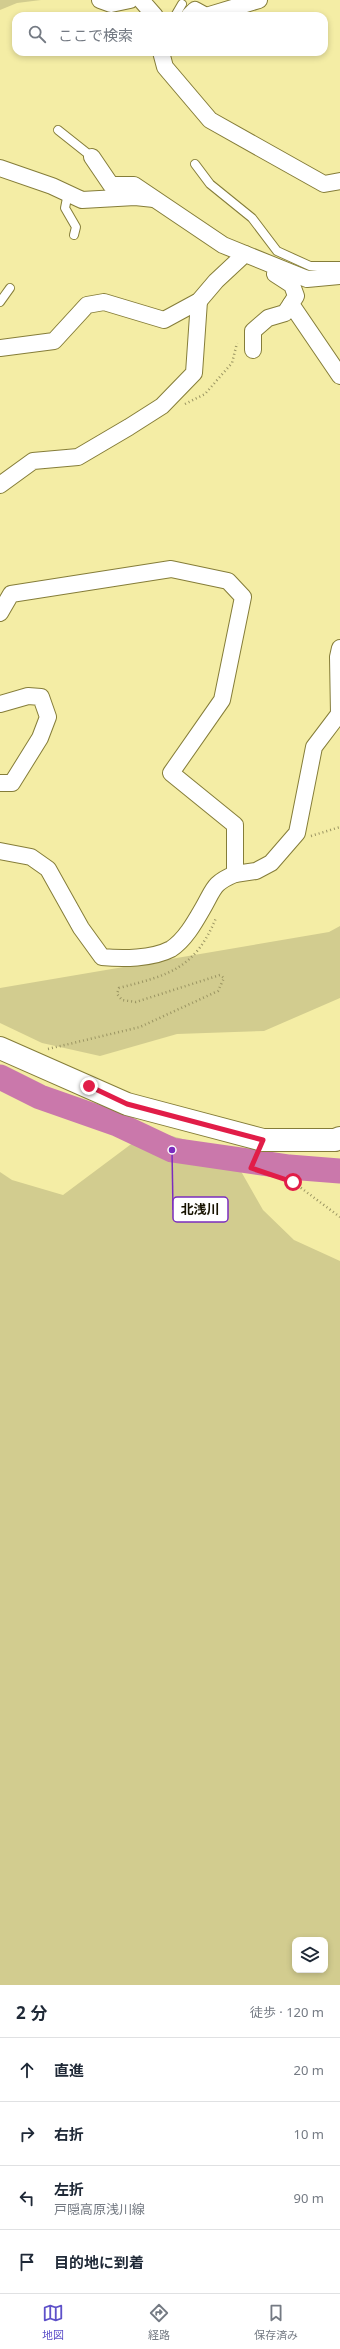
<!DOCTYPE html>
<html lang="ja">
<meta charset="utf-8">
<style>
:root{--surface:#fff;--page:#f6f6f7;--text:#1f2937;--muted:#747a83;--line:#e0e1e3;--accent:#5e51c9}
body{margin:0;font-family:"Noto Sans","Noto Sans JP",sans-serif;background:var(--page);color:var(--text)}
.controls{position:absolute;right:12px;bottom:12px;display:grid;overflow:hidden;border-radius:8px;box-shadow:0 2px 6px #0003}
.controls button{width:36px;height:36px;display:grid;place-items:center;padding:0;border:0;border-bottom:1px solid var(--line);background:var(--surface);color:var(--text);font:20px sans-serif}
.stop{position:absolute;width:12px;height:12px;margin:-9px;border:3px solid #e11d48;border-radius:50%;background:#fff}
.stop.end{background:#e11d48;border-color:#fff;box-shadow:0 1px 4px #0008}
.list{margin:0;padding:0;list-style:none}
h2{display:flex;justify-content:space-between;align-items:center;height:52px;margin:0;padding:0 16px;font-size:17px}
h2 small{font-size:13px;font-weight:400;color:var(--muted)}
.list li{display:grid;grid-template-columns:26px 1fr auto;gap:12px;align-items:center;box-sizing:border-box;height:64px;padding:0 16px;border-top:1px solid var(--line)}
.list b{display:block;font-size:15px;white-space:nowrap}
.list p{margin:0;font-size:13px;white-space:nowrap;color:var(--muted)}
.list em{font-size:13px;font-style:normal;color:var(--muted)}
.icon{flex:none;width:22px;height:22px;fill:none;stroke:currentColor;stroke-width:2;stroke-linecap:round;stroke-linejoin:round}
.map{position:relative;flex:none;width:340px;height:1985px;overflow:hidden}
.search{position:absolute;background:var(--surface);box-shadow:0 2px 6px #0003;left:12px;right:12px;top:12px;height:44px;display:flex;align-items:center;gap:10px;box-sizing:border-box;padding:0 14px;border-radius:12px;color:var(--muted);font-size:15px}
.sheet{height:308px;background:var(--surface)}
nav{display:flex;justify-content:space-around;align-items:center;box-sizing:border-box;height:56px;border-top:1px solid var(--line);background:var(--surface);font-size:11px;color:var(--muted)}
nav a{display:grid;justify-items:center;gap:2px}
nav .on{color:var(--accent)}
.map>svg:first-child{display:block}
</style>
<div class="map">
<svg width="340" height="1985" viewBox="0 0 340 1985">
<rect width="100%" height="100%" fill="#f4eda5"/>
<g fill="#d2cc8f" fill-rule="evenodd">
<polygon points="0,0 41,0 17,3 0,10"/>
<polygon points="340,926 340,998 264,1031 177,1034 100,1056 42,1043 0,1023 0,988 329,932"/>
<path d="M150 1130 230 1152 263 1210 294 1240 340 1261V1985H0V1172L12 1180 63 1195ZM295 1940H325V1970H295Z"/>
</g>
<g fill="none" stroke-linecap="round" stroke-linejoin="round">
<polyline stroke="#ca78ab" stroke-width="25" points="0,1077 40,1097 117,1124 172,1150 289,1167 340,1171"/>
<g stroke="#857d39" stroke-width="10">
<g id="service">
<polyline points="175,16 182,4"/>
<polyline points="58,130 92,157"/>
<polyline points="195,164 210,184 252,218 277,251 310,266 340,266"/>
<polyline points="68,193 65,208 76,227 74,235"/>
<polyline points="0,302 10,288"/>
</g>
</g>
<g stroke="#857d39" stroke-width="18">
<g id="minor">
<polyline points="100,0 111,4 130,0"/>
<polyline points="141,0 155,16"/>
<polyline points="189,16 195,10 206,16 259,0"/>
<polyline points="161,52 165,67 210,120 324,184 340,181"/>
<polyline points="92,157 111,185 134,185 223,245 307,279 340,276"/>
<polyline points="0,168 52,186 82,200 135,197 154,199"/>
<polyline points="275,274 292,285 296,296 291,304 340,376"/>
<polyline points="0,348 54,341 87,305 104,302 164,320 199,301 216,281 245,254"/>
<polyline points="253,350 253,331 268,318 285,313 291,304"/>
<polyline points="0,485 33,461 78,457 129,427 162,406 194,373 199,301"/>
<polyline points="0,613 11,594 171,569 228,581 243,597 222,700 171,773 235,825 235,874 256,871 271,863 297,833 314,747 339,714 338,657 340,648"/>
<polyline points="0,704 28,696 41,697 48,717 40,738 12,783 0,783"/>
<path d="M0 851 31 857 48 869 81 928 102 957C122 959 152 959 171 949 185 940 195 922 203 908 214 889 213 883 235 874"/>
</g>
</g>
<g stroke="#857d39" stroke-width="24">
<polyline id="secondary" points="0,1048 127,1104 263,1140 335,1140 340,1138"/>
</g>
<g stroke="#9a9462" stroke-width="2.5" stroke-dasharray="1 3" stroke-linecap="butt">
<polyline points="185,404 205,394 232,363 237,343"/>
<polyline points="311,836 340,827"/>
<path d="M48 1049 140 1027 218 991 224 978 220 975 136 1002 122 1000 117 994 119 988C169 975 195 969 216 918"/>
<polyline points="256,1155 251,1168 293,1182 340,1217"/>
</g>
<use href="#service" stroke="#fff" stroke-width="8"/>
<use href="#minor" stroke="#fff" stroke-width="16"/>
<use href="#secondary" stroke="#fff" stroke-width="22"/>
</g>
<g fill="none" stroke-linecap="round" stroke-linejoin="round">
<polyline stroke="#e11d48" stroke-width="5" points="89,1086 127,1104 263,1140 251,1168 293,1182"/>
</g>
<path fill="none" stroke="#7b2cbf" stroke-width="1.5" d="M172 1150L173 1210"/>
<circle fill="#7b2cbf" stroke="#fff" stroke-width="1.5" cx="172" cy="1150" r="4"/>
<rect fill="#fff" stroke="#7b2cbf" stroke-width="1.5" x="173" y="1197" width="55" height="25" rx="4"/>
<g font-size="13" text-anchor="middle" font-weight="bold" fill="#171300">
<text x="200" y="1214">北浅川</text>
</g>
</svg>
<div class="controls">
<button><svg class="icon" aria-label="layers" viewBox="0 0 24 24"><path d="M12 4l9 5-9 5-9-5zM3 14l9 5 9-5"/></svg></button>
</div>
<div class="stop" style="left:293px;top:1182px"></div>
<div class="stop end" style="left:89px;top:1086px"></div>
<div class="search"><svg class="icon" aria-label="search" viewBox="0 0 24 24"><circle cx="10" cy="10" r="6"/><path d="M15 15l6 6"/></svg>ここで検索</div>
</div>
<section class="sheet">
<h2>2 分<small>徒歩 · 120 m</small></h2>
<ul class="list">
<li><svg class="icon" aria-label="ahead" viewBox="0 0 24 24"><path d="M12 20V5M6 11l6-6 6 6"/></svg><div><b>直進</b></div><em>20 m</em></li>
<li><svg class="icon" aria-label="right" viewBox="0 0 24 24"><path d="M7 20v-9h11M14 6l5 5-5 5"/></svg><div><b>右折</b></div><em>10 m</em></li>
<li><svg class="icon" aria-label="left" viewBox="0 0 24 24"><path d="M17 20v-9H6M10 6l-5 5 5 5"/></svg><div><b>左折</b><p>戸隠高原浅川線</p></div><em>90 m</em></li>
<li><svg class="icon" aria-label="arrive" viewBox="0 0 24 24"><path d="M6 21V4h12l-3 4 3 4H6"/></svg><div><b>目的地に到着</b></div></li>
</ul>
</section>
<nav>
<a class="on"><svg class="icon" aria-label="map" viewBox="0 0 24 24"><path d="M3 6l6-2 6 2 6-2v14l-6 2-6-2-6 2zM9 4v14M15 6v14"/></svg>地図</a>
<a><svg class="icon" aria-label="directions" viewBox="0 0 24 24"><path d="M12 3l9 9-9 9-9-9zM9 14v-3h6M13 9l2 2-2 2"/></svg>経路</a>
<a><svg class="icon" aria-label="saved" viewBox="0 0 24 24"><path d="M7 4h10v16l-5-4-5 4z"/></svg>保存済み</a>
</nav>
